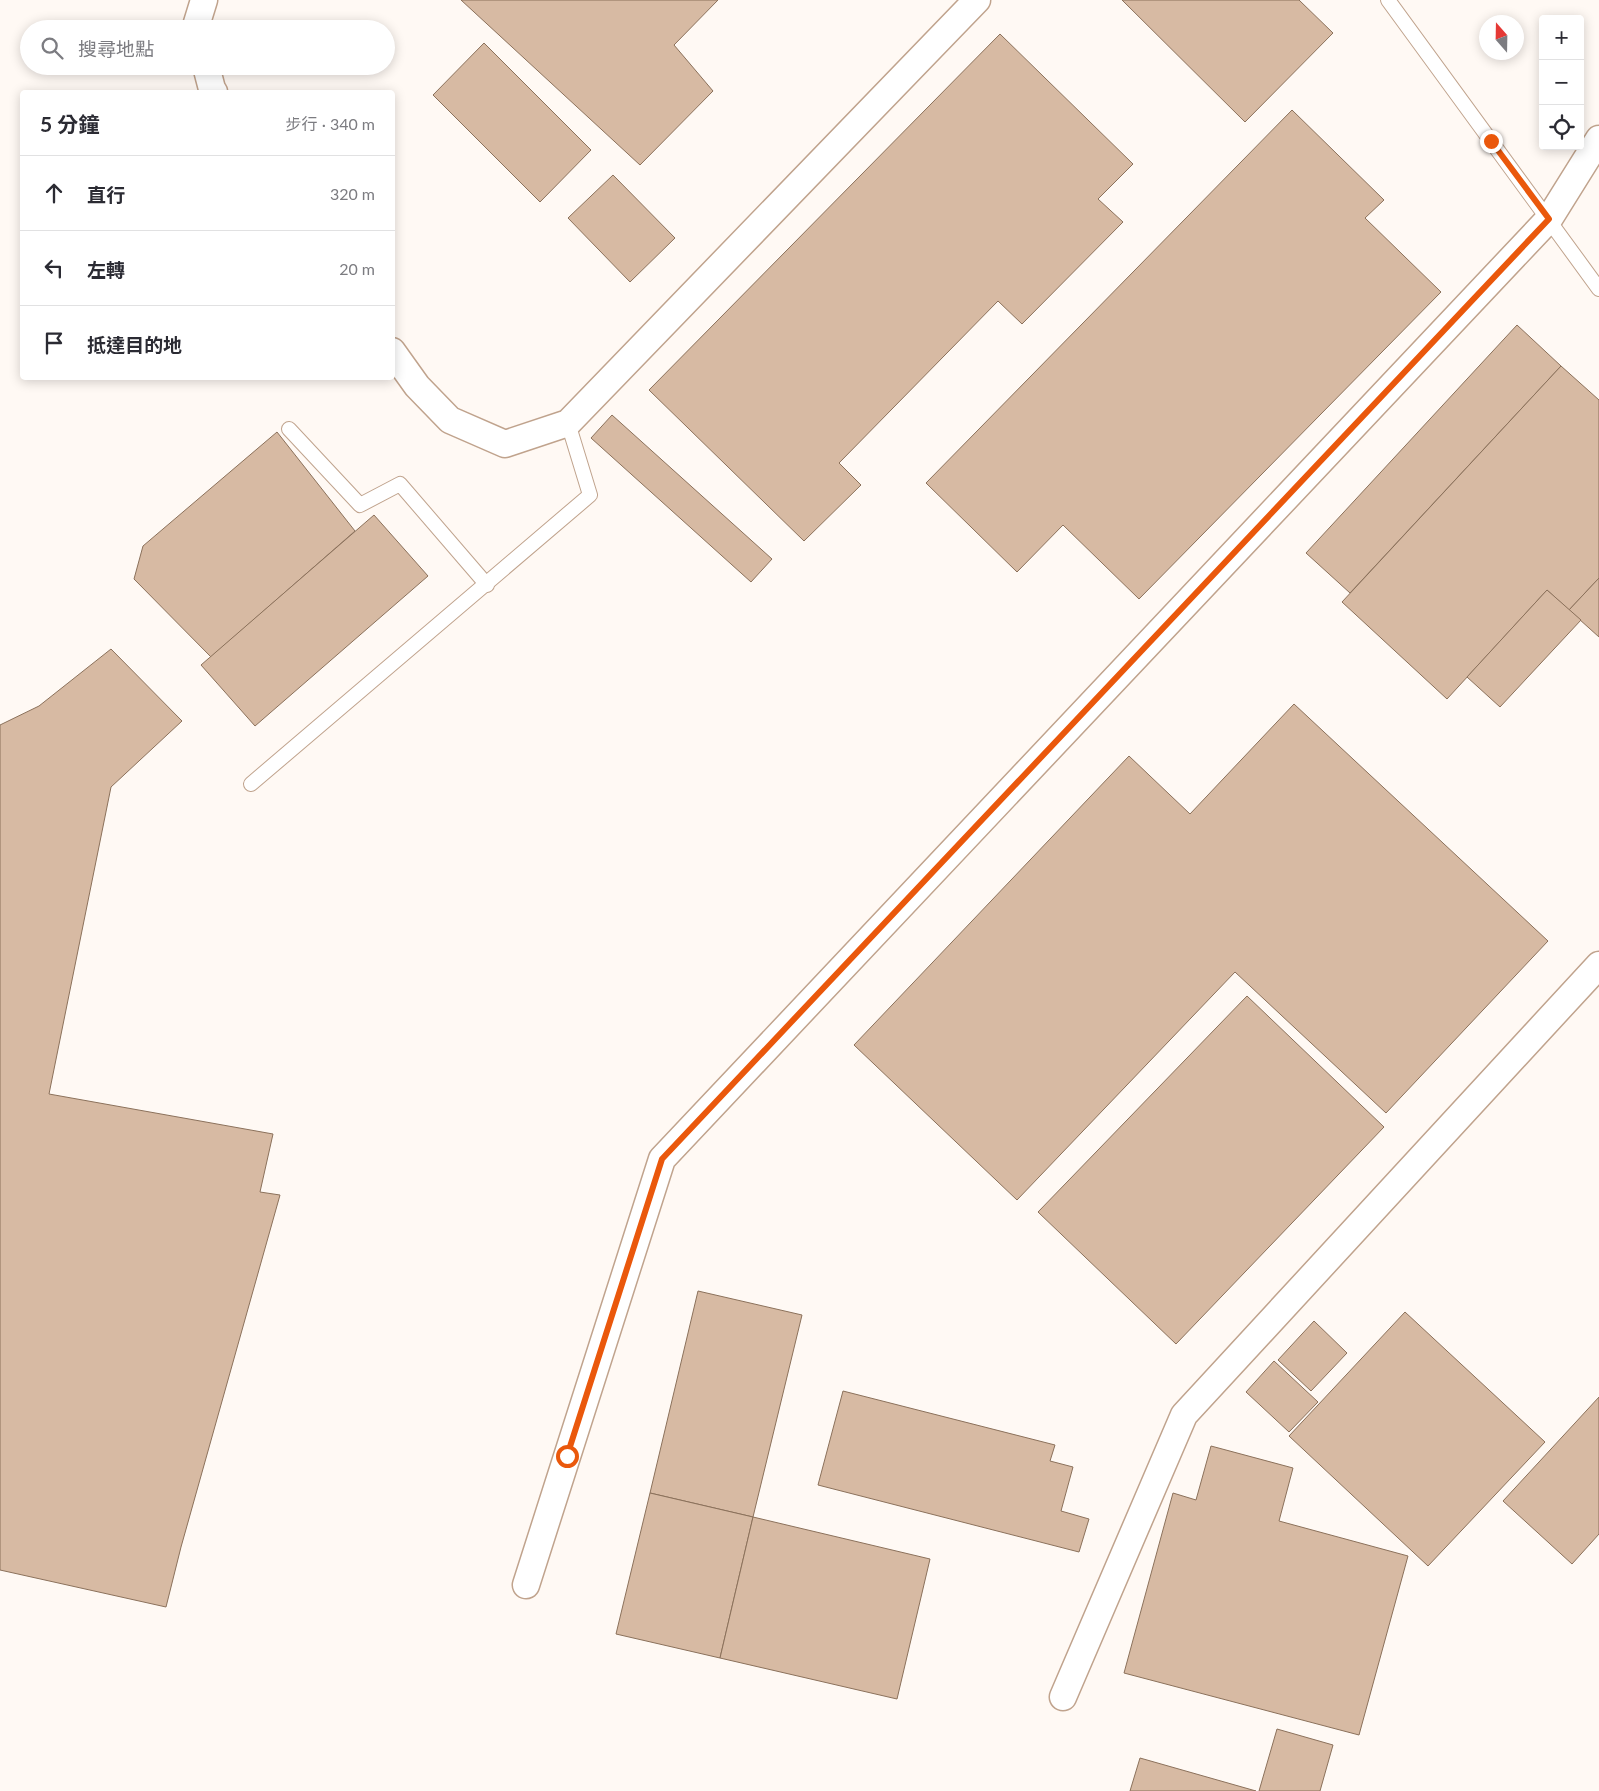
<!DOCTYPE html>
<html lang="zh-TW">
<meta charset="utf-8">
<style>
:root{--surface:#fff;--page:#f7f7f7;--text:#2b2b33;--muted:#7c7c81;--line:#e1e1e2}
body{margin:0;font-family:Lato,"Noto Sans TC",sans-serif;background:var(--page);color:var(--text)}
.controls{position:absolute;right:15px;top:15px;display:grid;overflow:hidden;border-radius:5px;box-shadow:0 2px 12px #0003}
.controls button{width:45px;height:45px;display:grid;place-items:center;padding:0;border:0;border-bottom:1px solid var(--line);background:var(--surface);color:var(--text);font:25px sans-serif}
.compass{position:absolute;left:1479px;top:15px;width:45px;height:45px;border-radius:50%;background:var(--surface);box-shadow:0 2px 12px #0003;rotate:340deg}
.stop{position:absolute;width:15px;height:15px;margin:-11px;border:4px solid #ea580c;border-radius:50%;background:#fff}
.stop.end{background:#ea580c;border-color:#fff;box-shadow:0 1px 5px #0008}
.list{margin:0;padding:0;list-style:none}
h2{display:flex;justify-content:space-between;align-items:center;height:65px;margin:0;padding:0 20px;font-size:21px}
h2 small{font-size:16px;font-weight:400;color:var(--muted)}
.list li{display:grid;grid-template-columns:32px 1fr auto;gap:15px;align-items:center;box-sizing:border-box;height:75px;padding:0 20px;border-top:1px solid var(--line)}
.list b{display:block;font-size:19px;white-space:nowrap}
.list em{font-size:16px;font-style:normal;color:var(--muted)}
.icon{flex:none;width:28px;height:28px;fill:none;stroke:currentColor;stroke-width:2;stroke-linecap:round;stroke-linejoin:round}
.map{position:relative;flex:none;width:1599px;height:1791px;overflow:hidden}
.search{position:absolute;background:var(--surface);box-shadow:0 2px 12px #0003;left:20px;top:20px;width:375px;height:55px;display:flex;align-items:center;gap:12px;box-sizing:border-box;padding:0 18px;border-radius:28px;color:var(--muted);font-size:19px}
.panel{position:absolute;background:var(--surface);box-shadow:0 2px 12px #0003;left:20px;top:90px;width:375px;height:290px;border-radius:5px}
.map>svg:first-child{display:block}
</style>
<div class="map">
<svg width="1599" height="1791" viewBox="0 0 1599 1791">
<rect width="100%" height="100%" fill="#fff9f4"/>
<g fill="#d7baa3" stroke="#8b715b">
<polygon points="461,0 718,0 674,45 713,91 640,165"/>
<polygon points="1122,0 1299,0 1333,33 1245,122"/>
<polygon points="1000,34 1133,164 1098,199 1123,222 1022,324 998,301 839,463 861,485 804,541 649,390"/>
<polygon points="484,43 591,150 540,202 433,95"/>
<polygon points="1292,110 1384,200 1365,218 1441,292 1139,599 1063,525 1017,572 926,483"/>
<polygon points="613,175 675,238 630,282 568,218"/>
<polygon points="1517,325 1561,366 1350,593 1306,553"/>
<polygon points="1561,366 1599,400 1599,578 1569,610 1547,590 1447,699 1342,602"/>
<polygon points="612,415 772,559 751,582 591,438"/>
<polygon points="277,432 355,531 211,657 134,579 143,546"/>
<polygon points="374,515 428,576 255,726 201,665"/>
<polygon points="1599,578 1599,637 1569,610"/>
<polygon points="1547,590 1581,620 1500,707 1467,677"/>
<polygon points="111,649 182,721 111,787 49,1094 273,1134 260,1192 280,1195 181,1547 166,1607 0,1570 0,725 39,706"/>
<polygon points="1294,704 1548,941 1386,1113 1235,972 1017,1200 854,1045 1129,756 1190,814"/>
<polygon points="1247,996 1384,1127 1176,1344 1038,1212"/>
<polygon points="698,1291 802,1315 753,1517 650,1493"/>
<polygon points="1405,1312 1545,1442 1428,1566 1289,1436"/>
<polygon points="1314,1321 1347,1353 1311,1391 1278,1360"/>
<polygon points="1274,1361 1318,1402 1289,1432 1246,1392"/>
<polygon points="843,1391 1055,1445 1050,1461 1073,1467 1061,1511 1089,1519 1079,1552 818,1485"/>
<polygon points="1599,1397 1599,1534 1572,1564 1503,1501"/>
<polygon points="1211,1446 1293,1468 1279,1521 1408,1556 1359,1735 1124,1673 1173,1493 1196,1500"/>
<polygon points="650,1493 753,1517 720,1658 616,1634"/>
<polygon points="753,1517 930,1559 897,1699 720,1658"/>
<polygon points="1277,1729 1333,1745 1320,1791 1259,1791"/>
<polygon points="1140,1758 1256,1791 1130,1791"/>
</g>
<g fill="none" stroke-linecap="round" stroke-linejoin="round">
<g stroke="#c0a38d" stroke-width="16">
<g id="service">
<polyline points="1388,0 1599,289"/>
<polyline points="289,429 360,505 400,484 487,585"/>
<polyline points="251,784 590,495 568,423"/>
</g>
</g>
<g stroke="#c0a38d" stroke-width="29">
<g id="minor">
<polyline points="197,29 196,26 204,0"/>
<polyline points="206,66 212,89 214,92"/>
<polyline points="392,351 417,386 450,420 505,444 568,423 977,0"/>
<polyline points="526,1585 662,1159 1549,219 1599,139"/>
<polyline points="1063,1697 1184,1415 1599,965"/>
</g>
</g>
<use href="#service" stroke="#fff" stroke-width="14"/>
<use href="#minor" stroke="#fff" stroke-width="26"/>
</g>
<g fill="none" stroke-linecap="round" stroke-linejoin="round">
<polyline stroke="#ea580c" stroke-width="6" points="567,1456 662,1159 1549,219 1491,141"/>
</g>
</svg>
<div class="controls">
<button>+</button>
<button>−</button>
<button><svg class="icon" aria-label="locate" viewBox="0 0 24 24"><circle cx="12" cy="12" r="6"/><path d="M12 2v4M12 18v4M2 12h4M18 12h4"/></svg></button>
</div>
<svg class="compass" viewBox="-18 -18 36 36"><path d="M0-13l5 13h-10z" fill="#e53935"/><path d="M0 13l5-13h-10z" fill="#7c7c81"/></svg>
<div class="stop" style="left:567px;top:1456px"></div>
<div class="stop end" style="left:1491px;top:141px"></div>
<div class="search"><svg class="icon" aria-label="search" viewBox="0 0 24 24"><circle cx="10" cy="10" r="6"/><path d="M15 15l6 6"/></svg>搜尋地點</div>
<section class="panel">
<h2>5 分鐘<small>步行 · 340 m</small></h2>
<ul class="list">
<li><svg class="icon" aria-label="ahead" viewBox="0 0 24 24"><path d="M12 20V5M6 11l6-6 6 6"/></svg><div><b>直行</b></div><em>320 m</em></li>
<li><svg class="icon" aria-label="left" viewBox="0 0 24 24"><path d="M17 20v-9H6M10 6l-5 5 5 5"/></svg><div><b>左轉</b></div><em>20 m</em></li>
<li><svg class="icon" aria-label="arrive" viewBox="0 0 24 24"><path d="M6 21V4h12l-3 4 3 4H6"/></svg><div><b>抵達目的地</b></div></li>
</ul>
</section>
</div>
